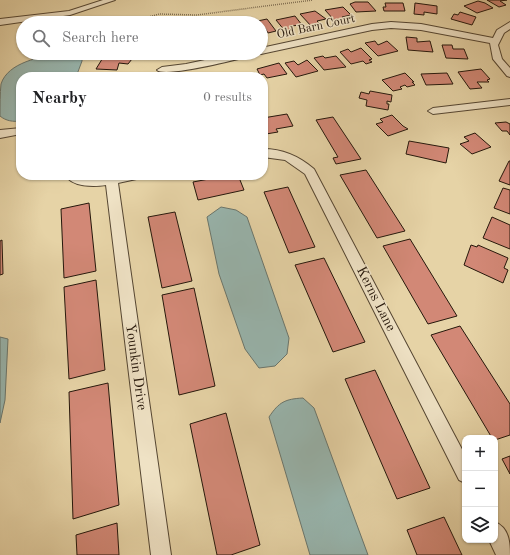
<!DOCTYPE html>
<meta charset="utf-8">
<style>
:root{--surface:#fff;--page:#f2f2f2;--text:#202124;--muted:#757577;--line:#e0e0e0}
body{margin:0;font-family:"Old Standard TT",serif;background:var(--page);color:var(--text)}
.controls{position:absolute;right:12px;bottom:12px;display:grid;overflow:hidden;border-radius:8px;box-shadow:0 1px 3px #0004}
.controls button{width:36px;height:36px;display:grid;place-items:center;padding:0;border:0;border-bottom:1px solid var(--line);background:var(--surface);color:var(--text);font:20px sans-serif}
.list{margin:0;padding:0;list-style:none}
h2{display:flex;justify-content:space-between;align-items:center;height:52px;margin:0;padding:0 16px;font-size:17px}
h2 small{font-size:13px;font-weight:400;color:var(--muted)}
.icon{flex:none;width:22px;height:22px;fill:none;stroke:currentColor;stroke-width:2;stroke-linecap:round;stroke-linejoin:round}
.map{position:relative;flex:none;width:510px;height:555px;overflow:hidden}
.search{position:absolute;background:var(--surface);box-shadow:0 1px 3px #0004;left:16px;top:16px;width:252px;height:44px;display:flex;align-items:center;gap:10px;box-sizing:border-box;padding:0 14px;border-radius:22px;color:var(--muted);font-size:15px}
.panel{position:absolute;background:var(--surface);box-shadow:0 1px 3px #0004;left:16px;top:72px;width:252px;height:108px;border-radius:16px}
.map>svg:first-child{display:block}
</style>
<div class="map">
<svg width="510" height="555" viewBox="0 0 510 555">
<rect width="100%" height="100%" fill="#e6d3a6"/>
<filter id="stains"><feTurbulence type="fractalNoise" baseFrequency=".005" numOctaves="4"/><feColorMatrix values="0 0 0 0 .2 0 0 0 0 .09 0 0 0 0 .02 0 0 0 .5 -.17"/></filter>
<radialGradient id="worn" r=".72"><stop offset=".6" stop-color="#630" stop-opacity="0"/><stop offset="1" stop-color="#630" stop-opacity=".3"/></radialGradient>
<g fill="#98b6af" stroke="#6a766d">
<path d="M60 53 82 55V61L76 77H21V121C13 122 6 121 0 116 0 106 0 93 1 84 8 62 41 57 60 53Z"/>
<polygon points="221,207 236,210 247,217 289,338 287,354 275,366 259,368 245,349 219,274 207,217"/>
<polygon points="0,337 8,339 5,400 0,423"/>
<path d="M303 398 314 408 368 555H310L269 417C279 402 285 399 303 398Z"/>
</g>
<g fill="#d28876" stroke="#25170b">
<polygon points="487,0 507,0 500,1 506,5 499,7"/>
<polygon points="478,1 485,3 493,8 477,13 464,6"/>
<polygon points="355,2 368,2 376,11 356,12 350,4"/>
<polygon points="385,3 403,3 405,11 384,11 383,7 386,7"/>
<polygon points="415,3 437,6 437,14 424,12 424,15 414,14"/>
<polygon points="343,7 351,15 342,17 344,19 335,21 325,10"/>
<polygon points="315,11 326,19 317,21 321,25 312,27 300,14"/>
<polygon points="460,12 476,17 472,25 451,19 454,14 458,15"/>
<polygon points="295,16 302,25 290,26 293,29 285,31 276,20"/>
<polygon points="267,19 276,31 268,33 265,28 261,29 261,23 248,23"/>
<polygon points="406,37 417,38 417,42 430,41 433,52 408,50"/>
<polygon points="375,41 378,45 387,41 398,51 378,56 365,43"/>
<polygon points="442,45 452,45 453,49 464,49 468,59 446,58"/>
<polygon points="361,48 372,59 369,60 372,62 366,64 363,61 351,64 340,52 348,49 351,52"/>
<polygon points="104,56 132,59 128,64 119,63 117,70 96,69"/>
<polygon points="323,56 325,58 336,56 346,67 324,70 314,58"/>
<polygon points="307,60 318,71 296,77 285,63 294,61 298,65"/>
<polygon points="279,63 287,74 267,78 264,74 260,75 257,69"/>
<polygon points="481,69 490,79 487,80 489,82 477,82 482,88 470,89 458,72"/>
<polygon points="235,73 236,76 250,73 252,77 227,77 226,75"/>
<polygon points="405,73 414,82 412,82 415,85 407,87 405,85 400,87 402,89 393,91 382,80"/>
<polygon points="447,73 453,84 426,85 421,74"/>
<polygon points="370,91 392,95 391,102 387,101 387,104 389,104 388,110 366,106 367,100 359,98 361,92 369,94"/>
<polygon points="287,114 293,126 276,129 278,132 266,134 263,127 263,118"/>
<polygon points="392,115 403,126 408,129 388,136 376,124 383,122 380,119"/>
<polygon points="333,117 361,159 336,164 333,158 338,157 316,120"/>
<polygon points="506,122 510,124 510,135 507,131 502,131 495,123"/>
<polygon points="475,133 491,147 472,154 460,144 469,141 464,137"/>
<polygon points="409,141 449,148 446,163 406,154"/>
<polygon points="509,161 510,161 510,185 499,181"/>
<polygon points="366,170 405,231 377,238 340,175"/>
<polygon points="230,175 238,175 244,190 198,200 193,182"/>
<polygon points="288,187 315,247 289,253 264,192"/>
<polygon points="503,188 510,190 510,214 494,208"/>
<polygon points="89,203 96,271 64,278 61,209"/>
<polygon points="175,212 192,281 162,288 148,217"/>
<polygon points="492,217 510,225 510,249 483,238"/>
<polygon points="410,239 457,316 428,324 383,246"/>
<polygon points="2,240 3,274 0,275 0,241"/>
<polygon points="471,245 477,247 478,245 508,258 504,268 508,270 503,283 464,265"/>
<polygon points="324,258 365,342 333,352 295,265"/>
<polygon points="96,280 105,370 69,379 64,287"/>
<polygon points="194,288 215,386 179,395 162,295"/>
<polygon points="460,326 510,404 510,435 495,440 495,438 492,438 431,335"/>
<polygon points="375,370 430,488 397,499 345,379"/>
<polygon points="108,383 119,505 73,519 69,392"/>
<polygon points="226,413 260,545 231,555 217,555 190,424"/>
<polygon points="510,456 510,474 502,459"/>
<polygon points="444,517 462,555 417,555 407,530"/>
<polygon points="117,523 119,555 77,555 76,535"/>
</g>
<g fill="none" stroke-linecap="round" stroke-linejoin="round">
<g stroke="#554632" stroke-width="2">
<g id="street">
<polygon points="103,0 115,0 70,15 0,25 0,19 69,11"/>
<polygon points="391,22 421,24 493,38 497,30 510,22 510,29 504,33 498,45 502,59 510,68 510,77 507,76 493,59 490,43 421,30 391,28 372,30 261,54 258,53 261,53 261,48 372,24"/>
<path d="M238 53H256L251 56C237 59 165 78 157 70L162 67 186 64Z"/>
<polygon points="510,99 510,105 433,114 428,111 433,108"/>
<polygon points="21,128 21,134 0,138 0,130"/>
<path d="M263 149C283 149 299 156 314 169L465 455V483L459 480 305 174 285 160 263 157Z"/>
<path d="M65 175 94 178 110 175H143L141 178 118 183 171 555H151L106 185C93 187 72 187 65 175Z"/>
<path d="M495 522C509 528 510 542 510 555H496L489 540H495Z"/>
</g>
</g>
<polyline stroke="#25170b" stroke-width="1.5" stroke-dasharray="0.5 1.5" stroke-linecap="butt" points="109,23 145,18 159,14 196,15 313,0"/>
<use href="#street" fill="#efe2c5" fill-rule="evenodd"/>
</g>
<g text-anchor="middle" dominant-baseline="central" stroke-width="3" stroke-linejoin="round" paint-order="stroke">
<g font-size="12" fill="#25170b" stroke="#efe2c5">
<text transform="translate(316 27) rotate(-12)">Old Barn Court</text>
</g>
<g font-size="14" fill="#25170b" stroke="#efe2c5">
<text transform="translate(376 299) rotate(63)">Kerns Lane</text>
<text transform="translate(136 367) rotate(82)">Younkin Drive</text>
</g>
</g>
<rect width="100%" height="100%" filter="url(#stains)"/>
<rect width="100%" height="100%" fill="url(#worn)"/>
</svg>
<div class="controls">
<button>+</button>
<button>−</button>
<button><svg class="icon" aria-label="layers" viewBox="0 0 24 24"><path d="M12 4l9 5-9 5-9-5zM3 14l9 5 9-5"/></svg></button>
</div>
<div class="search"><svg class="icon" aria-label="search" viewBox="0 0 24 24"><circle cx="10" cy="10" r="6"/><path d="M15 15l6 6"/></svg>Search here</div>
<section class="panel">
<h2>Nearby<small>0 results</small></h2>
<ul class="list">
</ul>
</section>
</div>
